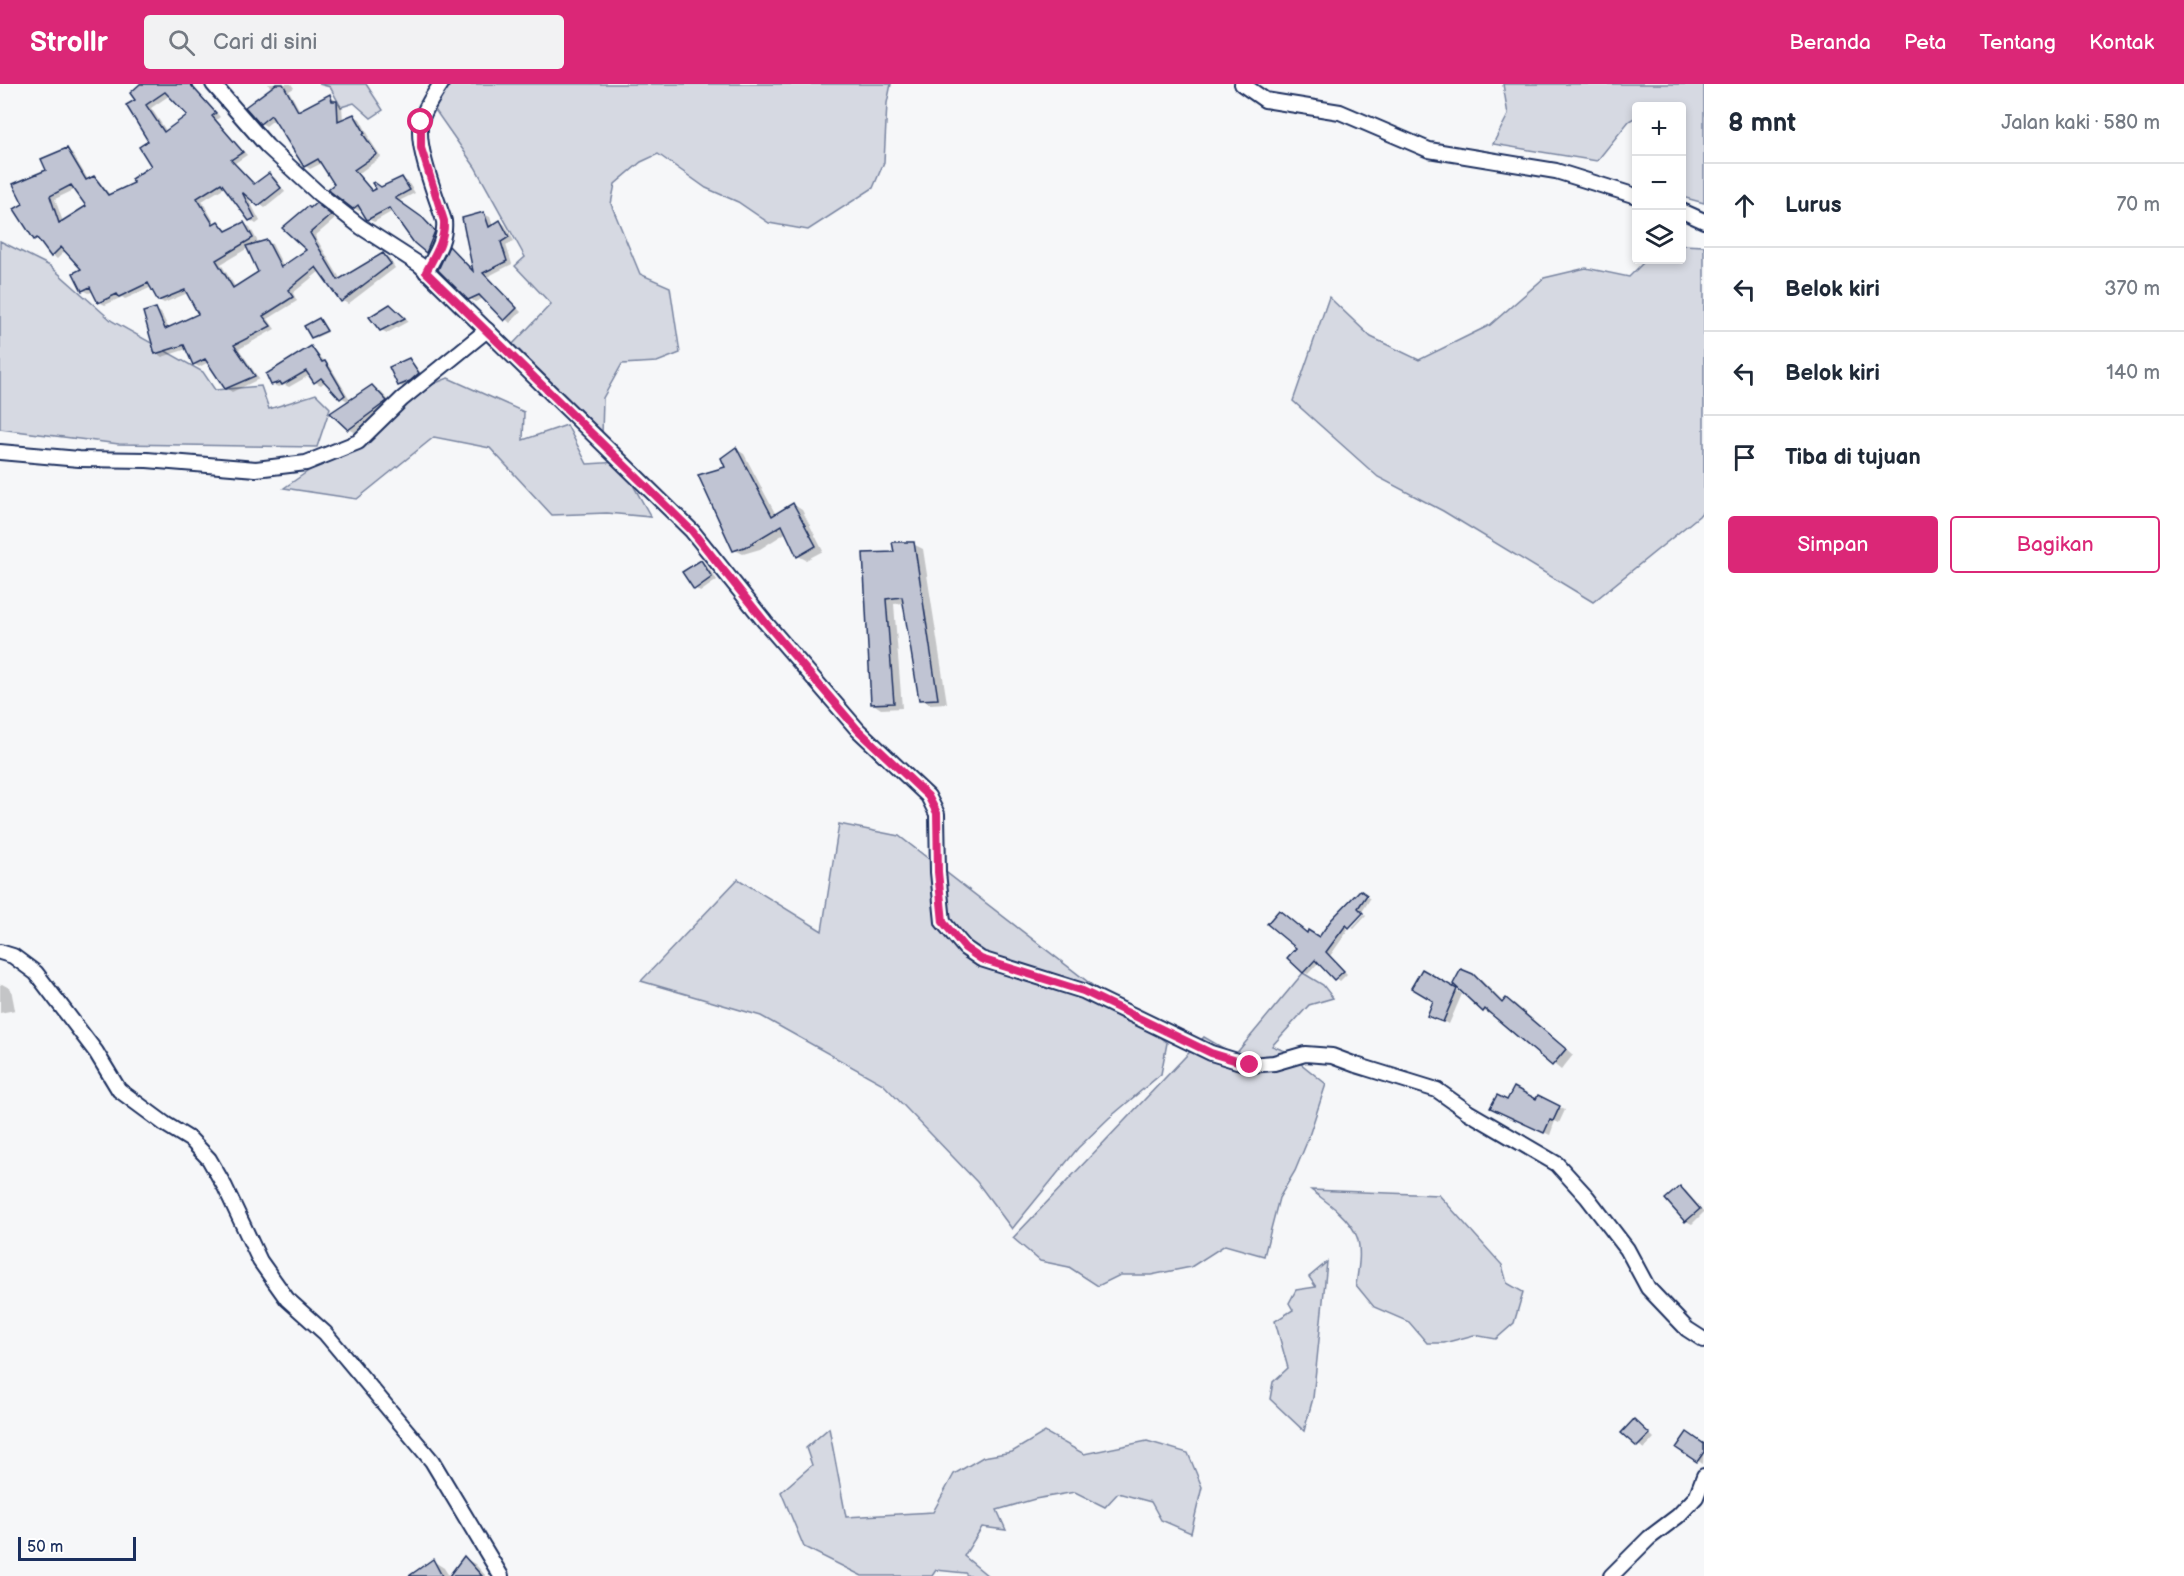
<!DOCTYPE html>
<html lang="id">
<meta charset="utf-8">
<style>
:root{--surface:#fff;--page:#f2f2f3;--text:#1f2937;--muted:#747a83;--line:#e0e1e3;--accent:#db2777}
body{margin:0;font-family:"Balsamiq Sans",sans-serif;background:var(--page);color:var(--text)}
.controls{position:absolute;right:18px;top:18px;display:grid;overflow:hidden;border-radius:6px;box-shadow:0 3px 9px #0003}
.controls button{width:54px;height:54px;display:grid;place-items:center;padding:0;border:0;border-bottom:2px solid var(--line);background:var(--surface);color:var(--text);font:30px sans-serif}
.scale{position:absolute;left:18px;bottom:15px;width:118px;box-sizing:border-box;padding-left:6px;border:3px solid #1b2f5e;border-top:0;font-size:16px;line-height:21px;white-space:nowrap;color:#1b2f5e;-webkit-text-stroke:4px #fff;paint-order:stroke}
.stop{position:absolute;width:18px;height:18px;margin:-14px;border:4px solid #db2777;border-radius:50%;background:#fff}
.stop.end{background:#db2777;border-color:#fff;box-shadow:0 2px 6px #0008}
.list{margin:0;padding:0;list-style:none}
h2{display:flex;justify-content:space-between;align-items:center;height:78px;margin:0;padding:0 24px;font-size:26px}
h2 small{font-size:20px;font-weight:400;color:var(--muted)}
.list li{display:grid;grid-template-columns:39px 1fr auto;gap:18px;align-items:center;box-sizing:border-box;height:84px;padding:0 24px;border-top:2px solid var(--line)}
.list b{display:block;font-size:22px;white-space:nowrap}
.list em{font-size:20px;font-style:normal;color:var(--muted)}
.actions{display:flex;gap:12px;padding:18px 24px}
.actions a{flex:1;padding:14px 0;border:2px solid var(--accent);border-radius:6px;text-align:center;font-size:21px;color:var(--accent)}
.actions .main{background:var(--accent);color:#fff}
.icon{flex:none;width:33px;height:33px;fill:none;stroke:currentColor;stroke-width:2;stroke-linecap:round;stroke-linejoin:round}
.map{position:relative;flex:none;width:1704px;height:1492px;overflow:hidden}
header{display:flex;align-items:center;gap:36px;box-sizing:border-box;height:84px;padding:0 30px;background:var(--accent);color:#fff}
header strong{font-size:28px}
nav{display:flex;gap:33px;margin-inline-start:auto;font-size:21px}
.search{width:420px;height:54px;background:var(--page);display:flex;align-items:center;gap:15px;box-sizing:border-box;padding:0 21px;border-radius:6px;color:var(--muted);font-size:22px}
main{display:flex}
aside{flex:1;background:var(--surface)}
.map>svg:first-child{display:block}
</style>
<header>
<strong>Strollr</strong>
<div class="search"><svg class="icon" aria-label="search" viewBox="0 0 24 24"><circle cx="10" cy="10" r="6"/><path d="M15 15l6 6"/></svg>Cari di sini</div>
<nav><a>Beranda</a><a>Peta</a><a>Tentang</a><a>Kontak</a></nav>
</header>
<main>
<div class="map">
<svg width="1704" height="1492" viewBox="0 0 1704 1492">
<rect width="100%" height="100%" fill="#f6f7f9"/>
<filter id="ink" filterUnits="userSpaceOnUse"><feTurbulence type="fractalNoise" baseFrequency=".0167" numOctaves="2"/><feDisplacementMap in="SourceGraphic" scale="12" xChannelSelector="R" yChannelSelector="G"/><feConvolveMatrix kernelMatrix="1 2 1 2 8 2 1 2 1" color-interpolation-filters="sRGB"/></filter>
<g filter="url(#ink)">
<g fill="#d6d9e2" stroke="#7884a0" stroke-width="1.5">
<polygon points="319,0 366,0 383,26 371,34 354,19 341,23 330,3"/>
<polygon points="444,0 891,0 887,19 884,78 873,104 808,146 769,139 738,118 706,104 658,70 641,78 615,100 611,120 640,190 670,203 680,269 657,278 622,280 603,314 602,351 511,262 551,220 515,182 525,173 475,83 433,23"/>
<polygon points="1503,0 1704,0 1704,119 1682,113 1682,22 1636,22 1636,33 1629,37 1597,77 1493,60 1508,31"/>
<polygon points="0,157 50,182 112,237 203,288 215,306 261,302 269,325 316,310 330,324 317,363 119,360 0,345"/>
<polygon points="1682,161 1704,162 1704,426 1699,432 1593,518 1443,427 1378,393 1293,317 1329,213 1371,253 1419,276 1490,241 1544,194 1586,184 1629,193 1646,176 1682,176"/>
<polygon points="448,294 524,328 523,356 567,341 587,380 620,378 651,433 607,429 552,431 490,364 434,353 357,415 284,404 379,338 411,309"/>
<polygon points="839,740 899,752 1167,959 1161,990 1109,1034 1078,1064 1012,1145 977,1098 883,1000 761,932 641,897 738,795 822,847"/>
<polygon points="1303,889 1323,901 1333,914 1309,921 1272,962 1285,967 1326,1000 1307,1058 1295,1087 1279,1114 1264,1172 1225,1161 1191,1183 1151,1191 1120,1191 1098,1202 1069,1183 1040,1177 1013,1154 1204,953 1235,971"/>
<path d="M1311 1106 1439 1111 1502 1181 1507 1199 1523 1208 1514 1239 1496 1255 1474 1251 1444 1259H1427L1409 1238 1374 1223 1356 1201C1358 1187 1362 1168 1357 1153 1350 1134 1327 1118 1311 1106Z"/>
<polygon points="1327,1178 1313,1314 1304,1347 1270,1315 1273,1298 1288,1284 1275,1237 1293,1226 1289,1219 1296,1206 1316,1203 1309,1193"/>
<polygon points="829,1344 846,1433 933,1428 954,1390 983,1373 1012,1368 1045,1348 1084,1370 1147,1357 1188,1369 1202,1403 1191,1449 1161,1436 1151,1418 1118,1409 1105,1423 1075,1408 1035,1415 997,1426 1006,1446 982,1443 964,1472 988,1492 968,1492 965,1489 936,1486 932,1492 862,1492 804,1463 781,1408 812,1381 806,1364"/>
</g>
<g fill="#0003" fill-rule="evenodd">
<path d="M143 0H191L220 33 216 36 247 71 235 79 256 101 269 91 275 94 285 108 265 124 246 110 260 137 256 140 250 136 225 103 202 117 216 141 218 139 228 148 244 140 250 143 259 160 267 157 272 160 284 183 309 167 311 125 322 124 335 135 315 152 341 196 383 171 389 174 395 184 348 220 343 217 320 187 293 209 297 217 268 235 275 245 239 265 259 295 232 308 226 304 209 278 199 283 194 280 187 265 162 273 156 269V226L161 229 169 245 200 230 188 209 164 219 159 216 152 203 125 215 122 213 105 221 99 218 94 207 89 209 83 206V186L66 166 57 175 36 155 25 120 48 86 67 66 72 69 89 97 94 94 99 97 110 111 136 99 153 82 151 57 137 16ZM170 11 190 31 167 48 151 24ZM76 105 88 122 63 138 55 115ZM248 164 260 188 236 204 221 180Z"/>
<polygon points="268,0 291,0 294,4 289,7 300,27 330,12 342,22 343,37 354,32 360,35 369,52 368,53 381,73 358,90 374,108 402,95 408,98 415,109 399,117 429,139 440,151 432,171 415,158 393,127 374,138 368,135 362,125 359,127 354,124 322,79 310,85 305,82 275,35 266,42 261,39 272,5"/>
<polygon points="484,130 490,133 493,142 500,137 505,141 514,157 506,161 512,180 487,193 521,228 510,239 484,214 475,218 469,214 450,164 475,188"/>
<polygon points="390,221 409,237 387,249 381,246"/>
<polygon points="319,236 328,248 315,254 312,253"/>
<polygon points="311,264 330,282 351,317 372,302 381,308 395,323 358,350 349,345 349,318 341,313 326,297 321,301 315,298 310,291 289,303 285,301 278,303 272,300"/>
<polygon points="409,276 414,280 424,293 405,304 399,301"/>
<polygon points="736,365 744,370 776,431 794,421 802,426 823,467 806,476 798,472 787,448 760,465 743,470 735,466 727,384"/>
<polygon points="913,460 923,465 947,619 930,620 921,615 904,519 894,520 902,624 881,625 872,619 865,470 896,470"/>
<polygon points="701,477 706,481 717,496 700,508 695,504"/>
<polygon points="1365,811 1370,815 1362,828 1346,845 1349,845 1330,872 1347,890 1340,897 1319,878 1308,890 1304,888 1308,850 1320,855"/>
<polygon points="1364,830 1366,832 1354,845 1352,844"/>
<polygon points="1422,887 1462,910 1449,940 1434,934 1434,916"/>
<polygon points="1473,891 1481,896 1504,919 1507,916 1515,920 1573,971 1561,986 1492,929 1491,931 1484,927"/>
<polygon points="2,900 11,905 15,926 0,929 0,901"/>
<polygon points="1538,1013 1565,1026 1559,1039 1555,1037 1550,1051 1497,1026 1507,1018 1537,1017"/>
<polygon points="1681,1104 1686,1107 1704,1128 1692,1140 1686,1137"/>
<polygon points="1639,1340 1654,1354 1644,1365 1623,1349"/>
<polygon points="1704,1361 1703,1380 1678,1364"/>
<polygon points="464,1474 475,1480 486,1492 451,1492"/>
<polygon points="433,1477 444,1484 449,1492 412,1492"/>
</g>
<g fill="#c0c4d3" stroke="#1b2f5e" stroke-width="1.5" fill-rule="evenodd">
<path d="M140 0H190L216 29 212 32 243 68 231 76 254 100 269 89 281 104 258 122 242 108 255 134 249 137 221 99 197 114 213 140 218 137 226 147 244 138 253 154 216 176 233 204 258 188 246 162 267 156 281 183 306 166 282 144 308 122 310 124 316 119 331 131 310 149 338 196 383 169 391 180 341 218 316 183 288 206 293 213 263 232 271 242 234 261 255 292 225 305 205 275 193 281 184 261 155 270 143 228 156 224 165 245 198 230 185 206 158 217 148 199 119 213 117 210 98 219 90 203 82 207 73 189 81 185 61 163 51 173 37 154 34 156 14 125 23 120 13 100 46 86 41 75 67 64 86 96 94 92 108 111 134 99 131 95 151 82 139 63 148 57 126 21 135 16 130 9ZM165 8 187 31 164 48 146 21ZM71 101 86 122 59 139 50 112Z"/>
<polygon points="276,0 283,0 298,27 330,10 332,17 337,17 338,37 354,30 365,49 363,50 377,70 354,86 372,107 376,105 372,99 374,98 381,103 402,93 410,106 395,114 423,134 435,147 426,169 414,159 389,124 367,136 358,121 353,125 331,108 328,105 334,100 318,75 304,83 271,31 260,40 245,23"/>
<polygon points="484,128 489,143 500,136 509,153 501,158 507,177 483,189 517,224 504,237 479,211 468,216 438,186 449,162 473,187 462,134"/>
<polygon points="390,220 405,234 380,247 369,233"/>
<polygon points="319,234 327,247 311,254 304,242"/>
<polygon points="311,262 322,278 325,277 345,311 340,315 321,294 314,299 306,287 282,301 280,298 271,301 266,290"/>
<polygon points="409,274 419,289 410,297 398,302 389,283"/>
<polygon points="372,301 387,317 348,346 330,329"/>
<polygon points="736,363 772,432 793,419 816,462 797,473 782,441 752,459 753,460 733,467 698,391 725,383 721,374"/>
<polygon points="892,458 914,458 938,615 919,616 902,513 886,515 894,619 871,620 863,469 894,468"/>
<polygon points="701,476 712,493 694,506 682,488"/>
<polygon points="1360,806 1367,811 1358,824 1363,829 1349,844 1346,841 1326,868 1344,887 1334,896 1315,876 1303,889 1287,874 1296,864 1267,840 1279,826 1307,849 1308,846 1319,853 1331,836"/>
<polygon points="1422,885 1457,905 1443,938 1427,932 1433,917 1411,904"/>
<polygon points="1461,885 1473,890 1502,919 1506,914 1566,965 1552,982 1485,925 1483,928 1453,900"/>
<polygon points="1514,1003 1536,1015 1538,1011 1560,1022 1553,1037 1550,1036 1544,1049 1490,1024 1497,1011 1507,1016"/>
<polygon points="1680,1102 1700,1125 1685,1138 1665,1115"/>
<polygon points="1634,1335 1650,1350 1637,1363 1621,1349"/>
<polygon points="1687,1348 1704,1360 1704,1368 1697,1378 1676,1364"/>
<polygon points="464,1472 482,1492 449,1492"/>
<polygon points="433,1475 442,1492 409,1492"/>
</g>
<g fill="none" stroke-linecap="round" stroke-linejoin="round">
<g stroke="#1b2f5e" stroke-width="18">
<g id="minor">
<polyline points="213,0 267,62 319,110 361,143 420,181 692,447 765,538 858,646 928,712 937,730 938,788 943,838 965,864 981,875 1083,907 1211,969 1250,981 1274,979 1305,970 1332,972 1356,981 1437,1006 1468,1028 1557,1080 1587,1113 1627,1165 1648,1204 1687,1245 1704,1256"/>
<polyline points="1242,0 1265,16 1340,28 1429,66 1556,87 1636,112"/>
<polyline points="1682,127 1704,137"/>
<path d="M426 188C435 171 446 156 444 137 436 112 415 62 421 37 425 24 433 12 441 0"/>
<polyline points="0,368 79,375 147,376 256,385 306,379 358,358 402,315 487,246"/>
<polyline points="0,868 13,872 36,889 96,968 119,1006 165,1040 191,1056 209,1075 225,1103 260,1177 287,1215 325,1249 432,1377 501,1492"/>
<polyline points="1611,1492 1649,1454 1678,1432 1696,1413 1704,1392"/>
</g>
</g>
<use href="#minor" stroke="#fff" stroke-width="14"/>
</g>
</g>
<g fill="none" stroke-linecap="round" stroke-linejoin="round" filter="url(#ink)">
<path stroke="#db2777" stroke-width="8" d="M421 38V64L444 137C445 156 435 171 426 188L692 447 765 538 858 646 928 712 937 729 938 788 943 838 965 864 981 875 1083 907 1211 969 1250 981"/>
</g>
</svg>
<div class="controls">
<button>+</button>
<button>−</button>
<button><svg class="icon" aria-label="layers" viewBox="0 0 24 24"><path d="M12 4l9 5-9 5-9-5zM3 14l9 5 9-5"/></svg></button>
</div>
<div class="scale">50 m</div>
<div class="stop" style="left:421px;top:38px"></div>
<div class="stop end" style="left:1250px;top:981px"></div>
</div>
<aside>
<h2>8 mnt<small>Jalan kaki · 580 m</small></h2>
<ul class="list">
<li><svg class="icon" aria-label="ahead" viewBox="0 0 24 24"><path d="M12 20V5M6 11l6-6 6 6"/></svg><div><b>Lurus</b></div><em>70 m</em></li>
<li><svg class="icon" aria-label="left" viewBox="0 0 24 24"><path d="M17 20v-9H6M10 6l-5 5 5 5"/></svg><div><b>Belok kiri</b></div><em>370 m</em></li>
<li><svg class="icon" aria-label="left" viewBox="0 0 24 24"><path d="M17 20v-9H6M10 6l-5 5 5 5"/></svg><div><b>Belok kiri</b></div><em>140 m</em></li>
<li><svg class="icon" aria-label="arrive" viewBox="0 0 24 24"><path d="M6 21V4h12l-3 4 3 4H6"/></svg><div><b>Tiba di tujuan</b></div></li>
</ul>
<div class="actions"><a class="main">Simpan</a><a>Bagikan</a></div>
</aside>
</main>
